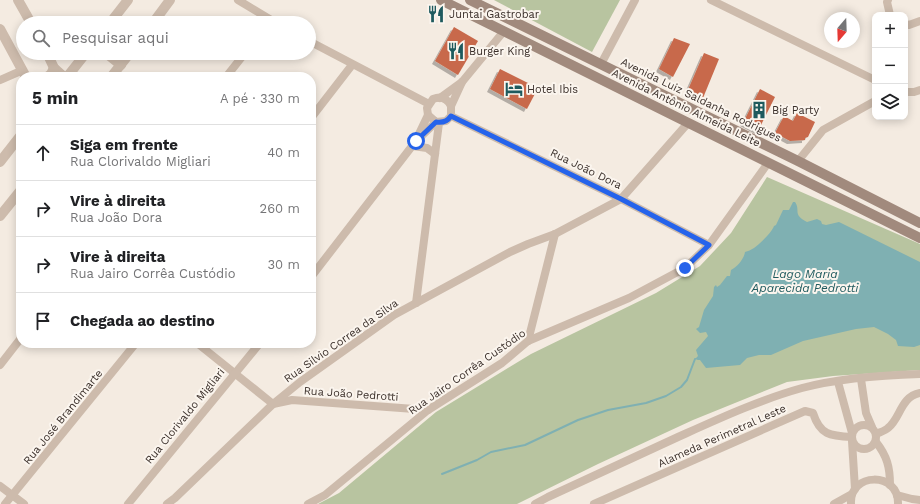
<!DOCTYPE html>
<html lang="pt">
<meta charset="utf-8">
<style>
:root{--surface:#fff;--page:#f2f2f2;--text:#202124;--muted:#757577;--line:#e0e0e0}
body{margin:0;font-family:"Work Sans",sans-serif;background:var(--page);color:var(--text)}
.controls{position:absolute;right:12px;top:12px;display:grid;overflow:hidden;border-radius:8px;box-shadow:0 2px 10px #0003}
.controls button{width:36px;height:36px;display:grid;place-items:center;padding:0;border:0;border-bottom:1px solid var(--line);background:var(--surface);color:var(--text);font:20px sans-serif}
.compass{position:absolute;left:824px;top:12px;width:36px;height:36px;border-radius:50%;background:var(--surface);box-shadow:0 2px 10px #0003;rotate:199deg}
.stop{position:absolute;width:12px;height:12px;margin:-9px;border:3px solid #2563eb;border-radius:50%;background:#fff}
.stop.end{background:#2563eb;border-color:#fff;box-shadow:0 1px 4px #0008}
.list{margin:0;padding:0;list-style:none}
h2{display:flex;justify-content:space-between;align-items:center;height:52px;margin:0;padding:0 16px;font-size:17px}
h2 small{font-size:13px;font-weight:400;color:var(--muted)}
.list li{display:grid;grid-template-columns:26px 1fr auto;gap:12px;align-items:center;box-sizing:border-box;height:56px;padding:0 16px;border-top:1px solid var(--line)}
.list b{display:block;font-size:15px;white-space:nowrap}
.list p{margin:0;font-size:13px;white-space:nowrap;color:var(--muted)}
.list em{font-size:13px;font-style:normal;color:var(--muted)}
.icon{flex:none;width:22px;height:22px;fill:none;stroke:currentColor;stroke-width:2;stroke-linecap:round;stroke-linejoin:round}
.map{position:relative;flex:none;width:920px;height:504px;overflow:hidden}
.search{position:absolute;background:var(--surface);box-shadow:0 2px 10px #0003;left:16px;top:16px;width:300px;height:44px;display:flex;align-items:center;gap:10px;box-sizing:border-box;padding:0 14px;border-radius:22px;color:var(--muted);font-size:15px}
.panel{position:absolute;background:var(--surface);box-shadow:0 2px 10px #0003;left:16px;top:72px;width:300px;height:276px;border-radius:16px}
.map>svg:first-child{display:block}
</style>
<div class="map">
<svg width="920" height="504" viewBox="0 0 920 504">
<defs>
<filter id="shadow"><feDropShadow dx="-3" dy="3" stdDeviation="0" flood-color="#0004"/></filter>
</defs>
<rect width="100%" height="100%" fill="#f4ebe1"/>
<g fill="#b8c4a0">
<polygon points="494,0 620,0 592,52"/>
<polygon points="767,177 920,244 920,370 833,376 787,382 693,420 598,464 517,504 318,504 339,493 436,412 531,354 656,293 700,266 731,233"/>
</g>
<path fill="#7fb0b2" d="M793 202H795C801 211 792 214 807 222L817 219 821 221 822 224 826 225 839 222 920 262V345L914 347 898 346 896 340 888 334 874 327 856 329 803 341 771 355H759L747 358 740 365 706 368 700 360H698L695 359 698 356 696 350 708 336 706 332 700 333 696 329 699 327 704 310 713 296 714 287 716 285 717 287 720 285 727 276H730L731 270C737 267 744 259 745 252 748 251 751 250 754 248 759 245 772 232 774 226L776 225 783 210H789Z"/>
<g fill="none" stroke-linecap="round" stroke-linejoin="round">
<polyline stroke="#7fb0b2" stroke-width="2" points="442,474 477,460 491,452 525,445 578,420 608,410 646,403 666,396 681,387 687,380 695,359"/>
</g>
<g fill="#c8694b" filter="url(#shadow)">
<polygon points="454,27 478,41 458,75 435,61"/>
<polygon points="674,38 690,44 673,77 659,69"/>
<polygon points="704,53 719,59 703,98 687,92"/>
<polygon points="500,69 538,88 527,109 490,89"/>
<polygon points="760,89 775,97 758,131 743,123"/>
<polygon points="797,113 815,122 808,137 805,138 805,140 790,141 775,133 784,116 793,121"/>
</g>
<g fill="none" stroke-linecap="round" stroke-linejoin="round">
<g stroke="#cdbbac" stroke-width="8">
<polyline points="238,0 276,23"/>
<polyline points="711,0 875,80"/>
<polyline points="888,0 887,2 890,15"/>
<polyline points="905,24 909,25 920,21"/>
<polyline points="309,41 429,104"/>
<polyline points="601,64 635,0"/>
<polyline points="226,77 245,53"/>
<polyline points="0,80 23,70"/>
<polyline points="905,92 914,92 920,90"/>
<polyline points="440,98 462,82 504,31"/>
<path d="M451 106C447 98 441 96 433 99L427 108 428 115 436 122 446 121 451 116V106L462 82"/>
<polyline points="451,116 621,199 709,245"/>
<polyline points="311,118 352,65"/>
<polyline points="418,136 428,115"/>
<polyline points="413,146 427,148 435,154"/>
<polyline points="798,161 823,130 875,101"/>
<polyline points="311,277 416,141 436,122"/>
<polyline points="416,303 439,123"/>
<polyline points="528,341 555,234"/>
<polyline points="197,343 273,404 292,400 428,410"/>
<polyline points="0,365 21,338"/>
<polyline points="861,379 866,413 872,427"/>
<polyline points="838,382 852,433"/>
<circle cx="864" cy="437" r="12"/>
<path d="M876 434C880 432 885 431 888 428 901 418 900 397 920 393"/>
<polyline points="852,441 855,489"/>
<path d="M876 442C887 456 890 467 890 485"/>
<polyline points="0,486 24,504"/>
<polyline points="897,495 912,499 920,500"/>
<polyline points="5,504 136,343"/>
<polyline points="128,504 260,343"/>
<polyline points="167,504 175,498 273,404 300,382 394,315 510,252 528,244 555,234 621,199 688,123"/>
<polyline points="308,504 325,495 428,410 502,363 528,341 629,298 685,268 709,245 768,163"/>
<path d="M535 504 548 497C591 477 635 457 678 437 718 419 759 400 802 388 836 379 885 375 920 374"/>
<path d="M594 504 805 411 813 413C820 435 830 436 852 437"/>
<polyline points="834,504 852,494"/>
<path d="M851 504C849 472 899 471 898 504"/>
</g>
<g stroke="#cdbbac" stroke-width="10">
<polyline points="18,0 31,23"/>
<polyline points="110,23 128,0"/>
<polyline points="153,23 170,0"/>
<polyline points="0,29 26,77"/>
<polyline points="47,53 54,68 64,77"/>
<polyline points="106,53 121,65"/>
<polyline points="47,77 51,74 54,68"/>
<polyline points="67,77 86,53"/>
<polyline points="111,77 130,53"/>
<polyline points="0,162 21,135"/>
<polyline points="0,216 21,190"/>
</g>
<g stroke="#a18a7d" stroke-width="10">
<polyline points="441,0 920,238"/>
<polyline points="470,0 798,161 920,223"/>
</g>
</g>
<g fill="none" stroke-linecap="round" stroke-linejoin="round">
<path stroke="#2563eb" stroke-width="5" d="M416 141 436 122C442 123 447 122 451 116L621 199 709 245 685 268"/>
</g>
<defs>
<g id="restaurant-bare" transform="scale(1.38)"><path d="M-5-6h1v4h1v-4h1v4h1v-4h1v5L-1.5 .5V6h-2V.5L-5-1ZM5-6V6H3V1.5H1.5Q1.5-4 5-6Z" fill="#1f5a5e" stroke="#fbf5ee" stroke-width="2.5" paint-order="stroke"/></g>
<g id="hotel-bare" transform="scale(1.38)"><path d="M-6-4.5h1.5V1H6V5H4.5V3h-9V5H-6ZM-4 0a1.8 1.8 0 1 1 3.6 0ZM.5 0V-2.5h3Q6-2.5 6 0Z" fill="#1f5a5e" stroke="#fbf5ee" stroke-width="2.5" paint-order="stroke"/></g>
<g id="building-bare" transform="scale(1.38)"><path d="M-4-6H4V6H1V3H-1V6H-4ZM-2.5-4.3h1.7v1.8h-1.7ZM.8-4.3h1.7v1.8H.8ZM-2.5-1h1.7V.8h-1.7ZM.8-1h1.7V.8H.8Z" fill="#1f5a5e" stroke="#fbf5ee" stroke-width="2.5" paint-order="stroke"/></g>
</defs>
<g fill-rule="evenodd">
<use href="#restaurant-bare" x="436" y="14"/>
<use href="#restaurant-bare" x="456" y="51"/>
<use href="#hotel-bare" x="514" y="89"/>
<use href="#building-bare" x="759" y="110"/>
</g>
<g text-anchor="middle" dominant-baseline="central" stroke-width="4" stroke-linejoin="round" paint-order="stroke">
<g font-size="11" fill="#3b302b" stroke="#fbf5ee" text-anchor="start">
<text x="449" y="14">Juntai Gastrobar</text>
<text x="469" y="51">Burger King</text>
<text x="527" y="89">Hotel Ibis</text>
<text x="772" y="110">Big Party</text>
</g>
<g font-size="11" fill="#3b302b" stroke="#fbf5ee">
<text transform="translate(701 100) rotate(26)">Avenida Luiz Saldanha Rodrigues</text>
<text transform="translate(686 108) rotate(26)">Avenida Antônio Almeida Leite</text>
<text transform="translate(586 169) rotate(26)">Rua João Dora</text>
<text transform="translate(341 341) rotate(-35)">Rua Silvio Correa da Silva</text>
<text transform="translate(467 372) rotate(-35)">Rua Jairo Corrêa Custódio</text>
<text transform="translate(351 394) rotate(4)">Rua João Pedrotti</text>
<text transform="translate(185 416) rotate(-51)">Rua Clorivaldo Migliari</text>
<text transform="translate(63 417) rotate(-51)">Rua José Brandimarte</text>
<text transform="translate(722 436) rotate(-24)">Alameda Perimetral Leste</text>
</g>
<g font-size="12" font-style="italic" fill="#1f5a5e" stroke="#fbf5ee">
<text x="805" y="274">Lago Maria<tspan x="805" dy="14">Aparecida Pedrotti</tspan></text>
</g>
</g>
</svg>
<div class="controls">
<button>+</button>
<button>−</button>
<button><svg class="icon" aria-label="layers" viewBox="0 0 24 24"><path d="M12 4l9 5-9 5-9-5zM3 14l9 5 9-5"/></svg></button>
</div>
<svg class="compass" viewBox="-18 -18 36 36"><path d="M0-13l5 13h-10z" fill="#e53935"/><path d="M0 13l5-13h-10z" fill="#757577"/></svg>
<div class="stop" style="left:416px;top:141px"></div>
<div class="stop end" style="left:685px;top:268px"></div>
<div class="search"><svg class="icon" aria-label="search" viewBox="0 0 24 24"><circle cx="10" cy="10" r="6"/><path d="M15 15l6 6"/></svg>Pesquisar aqui</div>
<section class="panel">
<h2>5 min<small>A pé · 330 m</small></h2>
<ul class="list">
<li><svg class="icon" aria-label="ahead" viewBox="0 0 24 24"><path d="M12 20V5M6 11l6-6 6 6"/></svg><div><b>Siga em frente</b><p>Rua Clorivaldo Migliari</p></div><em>40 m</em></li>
<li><svg class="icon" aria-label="right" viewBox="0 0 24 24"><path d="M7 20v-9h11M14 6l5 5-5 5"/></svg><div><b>Vire à direita</b><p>Rua João Dora</p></div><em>260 m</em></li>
<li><svg class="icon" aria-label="right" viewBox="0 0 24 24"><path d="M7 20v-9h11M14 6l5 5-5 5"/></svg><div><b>Vire à direita</b><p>Rua Jairo Corrêa Custódio</p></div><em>30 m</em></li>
<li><svg class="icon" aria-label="arrive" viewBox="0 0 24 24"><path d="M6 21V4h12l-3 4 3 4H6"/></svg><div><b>Chegada ao destino</b></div></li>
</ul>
</section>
</div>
